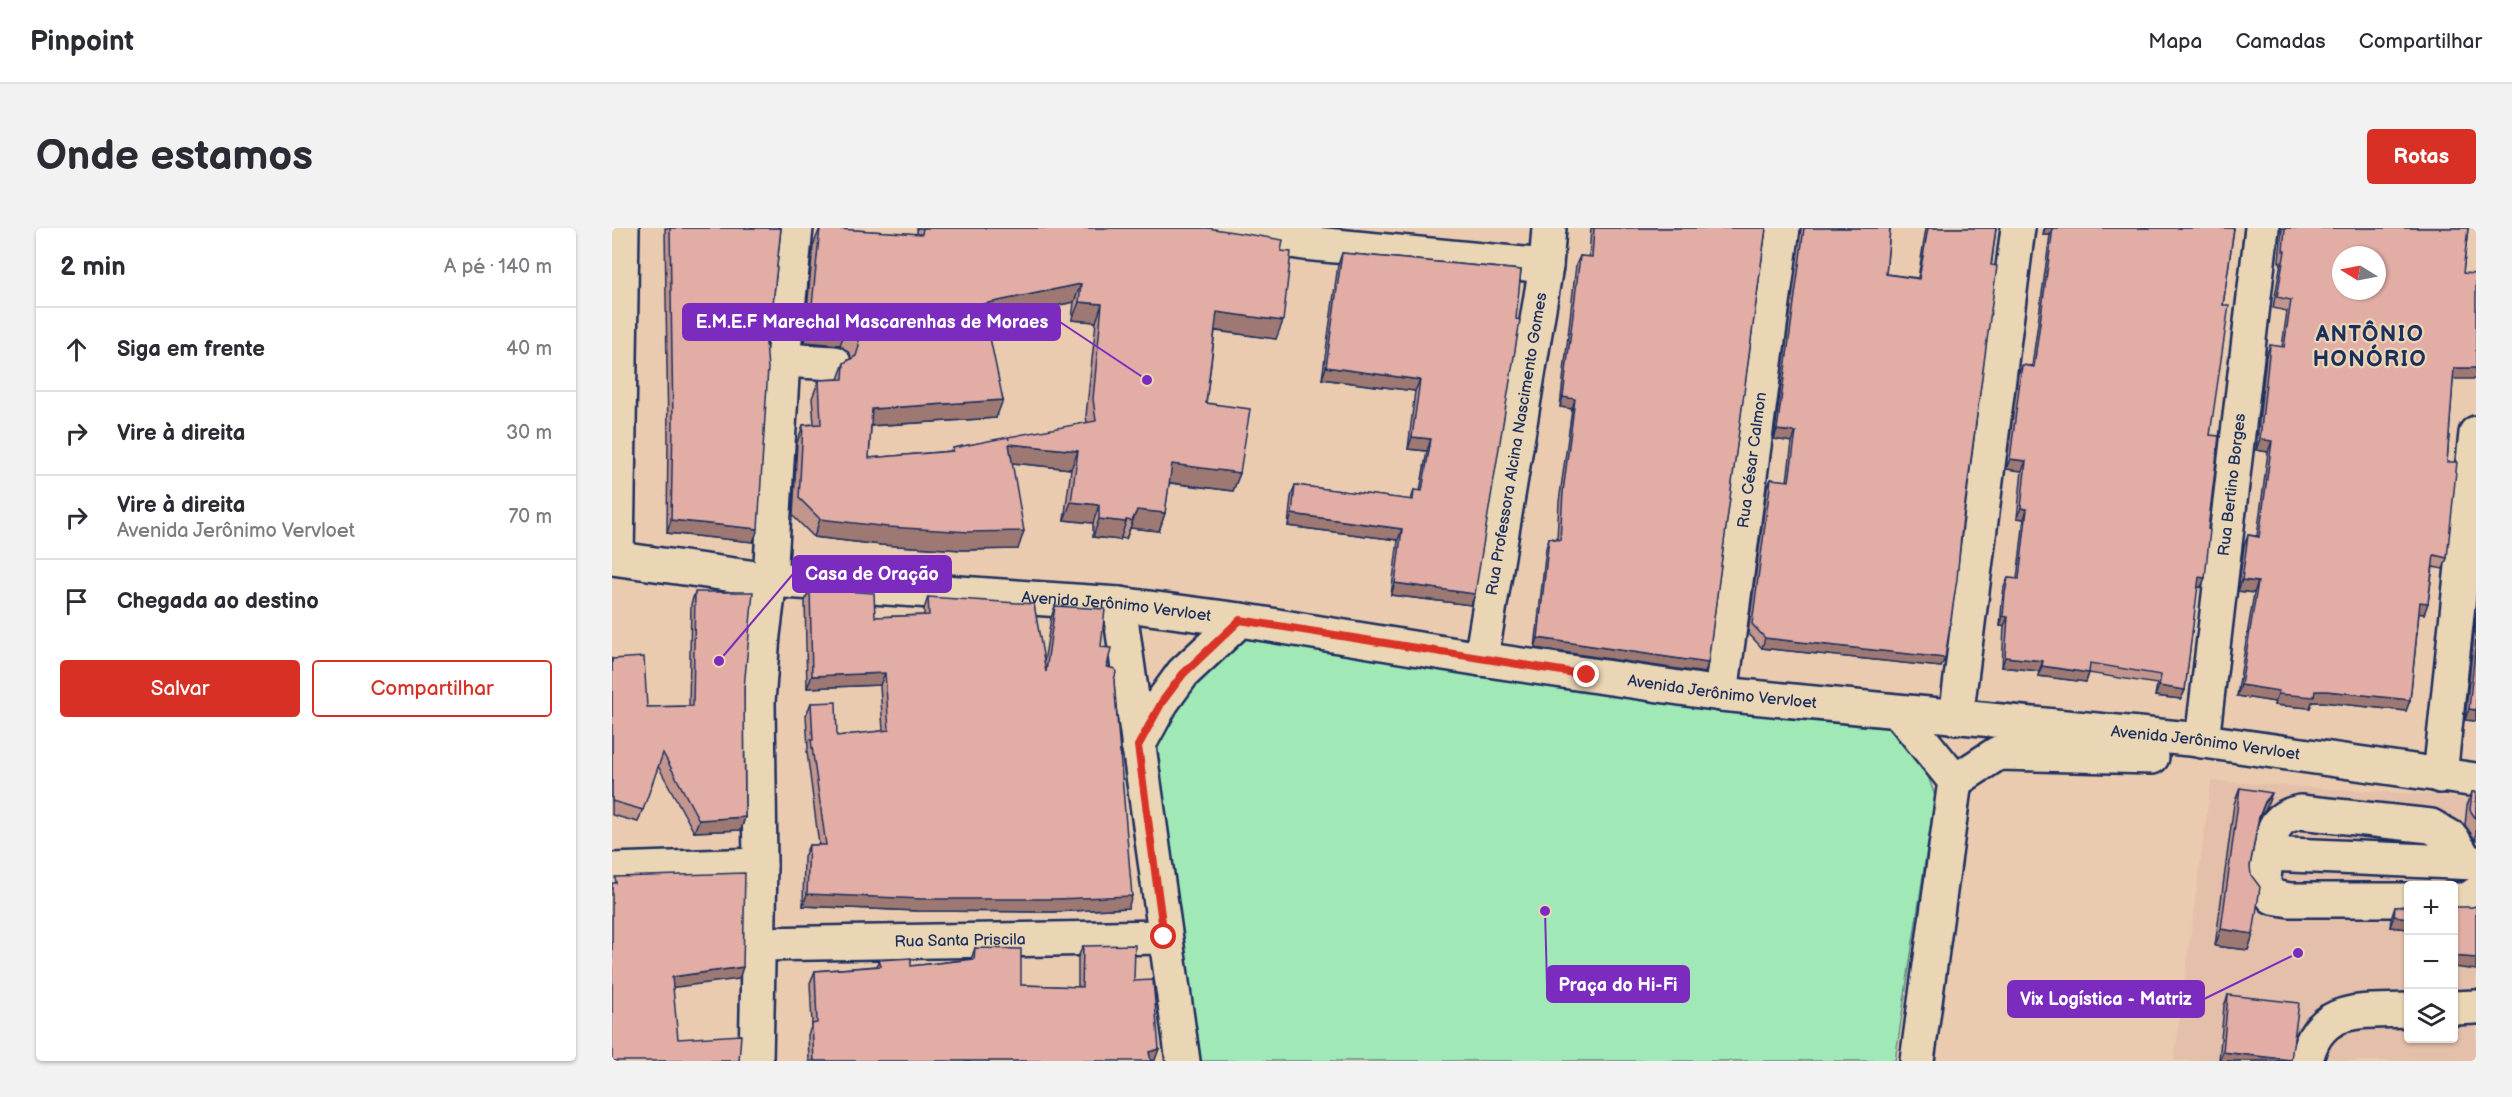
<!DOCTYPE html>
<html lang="pt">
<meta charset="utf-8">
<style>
:root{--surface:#fff;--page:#f2f2f3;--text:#2b2b33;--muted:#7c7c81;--line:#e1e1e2;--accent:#d93025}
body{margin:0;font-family:"Balsamiq Sans",sans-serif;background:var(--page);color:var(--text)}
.controls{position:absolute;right:18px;bottom:18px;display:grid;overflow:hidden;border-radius:6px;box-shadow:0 2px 4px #0004}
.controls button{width:54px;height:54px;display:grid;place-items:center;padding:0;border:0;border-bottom:2px solid var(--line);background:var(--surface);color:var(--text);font:30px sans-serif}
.compass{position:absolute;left:1720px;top:18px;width:54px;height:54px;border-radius:50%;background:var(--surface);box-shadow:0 2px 4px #0004;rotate:280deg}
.stop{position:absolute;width:18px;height:18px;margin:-14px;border:4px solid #d93025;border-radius:50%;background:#fff}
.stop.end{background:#d93025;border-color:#fff;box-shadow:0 2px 6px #0008}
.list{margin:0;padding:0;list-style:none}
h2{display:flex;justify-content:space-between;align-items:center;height:78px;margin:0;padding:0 24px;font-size:26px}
h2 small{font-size:20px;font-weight:400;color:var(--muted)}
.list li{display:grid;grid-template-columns:39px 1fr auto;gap:18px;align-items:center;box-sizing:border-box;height:84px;padding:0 24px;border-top:2px solid var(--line)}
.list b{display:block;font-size:22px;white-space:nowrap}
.list p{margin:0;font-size:20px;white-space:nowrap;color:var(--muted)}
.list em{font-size:20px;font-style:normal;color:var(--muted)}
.actions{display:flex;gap:12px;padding:18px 24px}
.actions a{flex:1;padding:14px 0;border:2px solid var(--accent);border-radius:6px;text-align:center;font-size:21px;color:var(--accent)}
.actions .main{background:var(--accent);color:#fff}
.icon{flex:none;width:33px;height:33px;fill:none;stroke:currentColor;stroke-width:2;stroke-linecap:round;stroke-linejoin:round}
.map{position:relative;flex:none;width:1864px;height:833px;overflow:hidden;border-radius:6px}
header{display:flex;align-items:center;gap:36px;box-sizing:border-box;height:84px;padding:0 30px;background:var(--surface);border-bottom:2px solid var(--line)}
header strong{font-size:28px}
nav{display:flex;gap:33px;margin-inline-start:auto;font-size:21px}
.intro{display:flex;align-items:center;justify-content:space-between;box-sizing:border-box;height:144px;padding:0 36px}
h1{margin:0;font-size:42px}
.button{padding:15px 27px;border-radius:6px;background:var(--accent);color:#fff;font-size:21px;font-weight:700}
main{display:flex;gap:36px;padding:0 36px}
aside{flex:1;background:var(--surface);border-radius:6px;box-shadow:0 2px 4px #0004}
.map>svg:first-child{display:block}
</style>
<header>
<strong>Pinpoint</strong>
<nav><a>Mapa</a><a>Camadas</a><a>Compartilhar</a></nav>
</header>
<div class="intro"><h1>Onde estamos</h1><a class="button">Rotas</a></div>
<main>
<aside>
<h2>2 min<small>A pé · 140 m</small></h2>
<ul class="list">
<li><svg class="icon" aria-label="ahead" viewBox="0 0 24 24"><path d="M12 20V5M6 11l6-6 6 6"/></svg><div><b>Siga em frente</b></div><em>40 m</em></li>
<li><svg class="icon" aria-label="right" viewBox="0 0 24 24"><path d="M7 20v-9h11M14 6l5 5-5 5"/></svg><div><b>Vire à direita</b></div><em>30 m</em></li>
<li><svg class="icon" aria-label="right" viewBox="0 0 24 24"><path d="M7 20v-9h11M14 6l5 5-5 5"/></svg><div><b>Vire à direita</b><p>Avenida Jerônimo Vervloet</p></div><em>70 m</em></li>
<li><svg class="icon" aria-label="arrive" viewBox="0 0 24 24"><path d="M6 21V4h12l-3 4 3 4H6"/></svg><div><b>Chegada ao destino</b></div></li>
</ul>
<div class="actions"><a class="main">Salvar</a><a>Compartilhar</a></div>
</aside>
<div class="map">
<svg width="1864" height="833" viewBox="0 0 1864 833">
<rect width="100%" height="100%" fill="#ebcbb0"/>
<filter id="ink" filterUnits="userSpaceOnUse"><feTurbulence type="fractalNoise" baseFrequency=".0167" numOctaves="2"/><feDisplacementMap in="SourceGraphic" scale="12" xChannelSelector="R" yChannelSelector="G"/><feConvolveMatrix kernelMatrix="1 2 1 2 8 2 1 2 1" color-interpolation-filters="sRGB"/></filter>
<g filter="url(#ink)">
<path fill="#e4bfaa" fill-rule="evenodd" d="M1599 553 1821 567 1864 573V833H1562ZM1796 658H1842V810H1796Z"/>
<polygon fill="#a0e9b7" stroke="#5e8c8a" stroke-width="1.5" points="618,409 1280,500 1310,531 1323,568 1283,833 575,833 543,496"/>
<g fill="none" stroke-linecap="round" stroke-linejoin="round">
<g stroke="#1b2f5e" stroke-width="38">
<g id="minor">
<polyline points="594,0 692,15 934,38"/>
<polyline points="171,132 222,135"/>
<path id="s1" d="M0 330 158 352 507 376 628 392 869 431 1109 466 1578 511 1864 552"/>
<polyline points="5,330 10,0"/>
<polyline points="507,376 571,833"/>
<path id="s2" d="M869 431 934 38 937 0"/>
<path id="s3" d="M1109 466 1171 0"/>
<polyline points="1288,485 1343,553 1305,833"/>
<polyline points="1344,490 1406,0"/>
<path id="s4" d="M1590 513 1650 0"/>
<polyline points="526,518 550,474 571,445 628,392"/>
<polyline points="1828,548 1864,205"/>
<polyline points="1343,553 1386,525 1540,529"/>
<polyline points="1655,626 1651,657 1661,669 1678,672 1796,672"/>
<path d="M1854 633 1840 610 1819 598 1688 584C1660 590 1662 602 1655 626L1864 635"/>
<polyline points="0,642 148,637"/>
<polyline points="1842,672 1855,672 1864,666"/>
<path id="s5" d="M146 716 552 709"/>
<polyline points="1842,780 1864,779"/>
<polyline points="144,833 148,637 146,474 151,407 158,352 171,132 184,0"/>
<path d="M1694 833C1706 776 1750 784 1796 782"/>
</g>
</g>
<use href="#minor" stroke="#ead5b4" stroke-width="33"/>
</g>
<g fill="#c2958d" stroke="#1b2f5e" stroke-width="1.5" fill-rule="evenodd">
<polygon points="53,0 169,0 158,104 154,116 141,314 55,305 56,208"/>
<path d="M208 0 305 6V0H596L669 23 664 111 603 103 594 175 628 245 621 263 557 255 553 285 547 303 518 300 514 311 509 310 508 312 481 309V295L452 292 459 241 400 235 406 321 351 322 269 317 202 309 181 288 185 215 191 197 202 196 200 170 207 152 226 151 232 135 239 130 238 126 228 117 192 114 201 18ZM462 74 460 92 484 94 474 188 475 195 341 220 340 223 257 230 259 198 384 190 375 92Z"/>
<polygon points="979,0 1154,0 1093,445 923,420 934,320 937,310 945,311 947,274 960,181 948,179 964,37 968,28 977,29"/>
<polygon points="1189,0 1278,0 1274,46 1306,50 1314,0 1384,0 1329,439 1150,420 1136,405 1155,260 1159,251 1175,253 1180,214 1162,211"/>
<polygon points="1432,0 1622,0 1611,77 1598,207 1589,359 1585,359 1573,462 1569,471 1543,468 1545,456 1477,445 1474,454 1426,448 1427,443 1390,439 1392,398 1388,398 1390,375 1392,359 1396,350 1405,351 1412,291 1405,290 1410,243 1394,241 1406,146 1410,137 1420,138 1438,7 1431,7"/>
<polygon points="1670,0 1856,0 1851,45 1841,151 1835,234 1835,330 1831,341 1821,339 1816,375 1812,386 1807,385 1798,472 1794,483 1711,474 1700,474 1698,480 1662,477 1663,474 1625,468 1642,365 1626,363 1632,318 1636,307 1645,308 1656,224 1644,222 1654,128 1658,117 1670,119 1675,83 1661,80 1669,34 1667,34"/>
<polygon points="730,25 909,42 859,377 779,367 786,312 676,298 679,269 683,257 799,272 802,262 808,263 815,223 796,221 803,163 710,151 726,37"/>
<polygon points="198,361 263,389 312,387 312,381 316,369 432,435 439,390 443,378 489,419 495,439 502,453 516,680 441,684 306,683 191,678 192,629 197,617 207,617 195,524 196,520 194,487 199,475 225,508 271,503 268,457 195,460 193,373"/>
<polygon points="83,364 132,460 133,589 129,602 82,604 46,538 26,594 0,587 0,431 35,479 77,478 79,376"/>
<polygon points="1864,385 1864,493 1853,492"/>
<polygon points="1628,560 1654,581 1647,590 1638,638 1641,706 1636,722 1603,718 1622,576"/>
<polygon points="1860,564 1864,564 1864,613 1853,597 1855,578"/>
<polygon points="1797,678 1797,701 1778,699 1779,691 1783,679"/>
<polygon points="471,718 522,753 543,832 197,833 196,807 200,796 198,755 203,743 265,738 267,732 299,738 359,731 363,720 409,757 466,759 466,729"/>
<polygon points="1616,767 1679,833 1607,833 1612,778"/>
</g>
<g fill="#9e7973" stroke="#1b2f5e" stroke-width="1.5">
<polygon points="1433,0 1441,0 1438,7 1431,7"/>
<polygon points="469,56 462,74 365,94 371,76"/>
<polygon points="467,74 490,76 484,94 460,92"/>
<polygon points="605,84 671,93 664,111 599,102"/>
<polygon points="198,96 235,99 228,117 192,114"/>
<polygon points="153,103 158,104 154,116"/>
<polygon points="714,139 808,152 803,163 710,151"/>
<polygon points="1842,140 1864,140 1864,151 1838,151"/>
<polygon points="951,169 963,171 960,181 948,179"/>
<polygon points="391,172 384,190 254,198 260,181"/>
<polygon points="1165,202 1184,204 1180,214 1162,211"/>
<polygon points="800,209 819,211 815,223 796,221"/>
<polygon points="1648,211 1660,213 1656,224 1644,222"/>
<polygon points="397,216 466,223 459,241 391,234"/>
<polygon points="1398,231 1414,233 1410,243 1394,241"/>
<polygon points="560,236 628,245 621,263 553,254"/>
<polygon points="459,274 487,277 481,295 452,292"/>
<polygon points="1409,280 1415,281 1412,291 1405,290"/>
<polygon points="525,282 553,285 547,303 518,300 514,311"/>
<polygon points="680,286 790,301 786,312 676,298"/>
<polygon points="208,291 412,303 406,321 351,322 269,317 202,309"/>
<polygon points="487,291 514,294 508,312 481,309"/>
<polygon points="59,292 146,301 141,314 55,305"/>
<polygon points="1587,349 1593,350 1589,359 1583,359"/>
<polygon points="1630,352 1646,354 1642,365 1626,363"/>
<polygon points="783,355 863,366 859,377 779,367"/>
<polygon points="1808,374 1816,375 1812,386 1804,385"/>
<polygon points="1391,388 1396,389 1392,398 1388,398"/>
<polygon points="926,410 1096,435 1093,445 923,420"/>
<polygon points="1153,410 1333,430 1329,439 1150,420"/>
<polygon points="1393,429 1431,433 1427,443 1390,439"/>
<polygon points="1430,438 1477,445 1474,454 1426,448"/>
<polygon points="273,445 268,457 195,460 200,448"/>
<polygon points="1629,457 1667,463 1663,474 1625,468"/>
<polygon points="1547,458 1573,462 1569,471 1543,468"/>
<polygon points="1703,463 1715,463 1798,472 1794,483 1711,474 1700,474 1698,480 1662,477 1666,466"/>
<polygon points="1857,481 1864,482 1864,493 1853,492"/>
<polygon points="1660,565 1654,581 1647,590 1653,574"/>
<polygon points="133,589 129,602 82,604 87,592"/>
<polygon points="195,666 520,668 516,680 441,684 306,683 191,678"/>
<polygon points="1782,688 1797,690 1797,701 1778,699"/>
<polygon points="1609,701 1641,706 1636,722 1603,718"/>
<polygon points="1842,728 1864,730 1864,742 1842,739"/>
<polygon points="131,739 127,751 56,760 60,749"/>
<polygon points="547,821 543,832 534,833 537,824"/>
<polygon points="1611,824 1679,832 1679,833 1607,833"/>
</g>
<g fill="#e1ada4" stroke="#1b2f5e" stroke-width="1.5" fill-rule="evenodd">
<polygon points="58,0 169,0 158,104 153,103 156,140 146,301 59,292 61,195"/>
<path d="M208 0 310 6 311 0H596L671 12 669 23 679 24 671 93 605 84 594 175 638 181 628 245 560 236 553 285 525 282 520 293 514 292V294L487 291V277L459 274 466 223 397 216 412 303 357 304 276 299 208 291 187 270 191 197 209 196 207 152 231 151 232 135 244 128 247 118 245 108 235 99 198 96ZM469 56 467 74 490 76 481 171 484 193 396 209 397 212 396 209 341 220V223L257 230 260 181 391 172 371 76Z"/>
<polygon points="982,0 1154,0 1096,435 926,410 937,310 948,312 951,264 963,171 951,169 968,28 980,29"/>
<polygon points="1192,0 1278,0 1274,46 1307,51 1316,0 1384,0 1379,37 1385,38 1350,298 1345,351 1333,430 1153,410 1140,396 1159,251 1177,253 1184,204 1165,202"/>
<polygon points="1441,0 1622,0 1611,77 1617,77 1598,207 1607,208 1596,301 1598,302 1593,350 1587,349 1573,462 1547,458 1549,447 1478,435 1477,445 1430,438 1431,433 1393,429 1396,389 1391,388 1393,365 1396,350 1407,351 1415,281 1409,280 1414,233 1398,231 1410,137 1422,139"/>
<path d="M1673 0H1856L1851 45 1864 46V140H1842L1835 234H1845L1835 330 1822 327 1816 375 1808 374 1798 472 1715 463H1703L1702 469 1666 466 1667 463 1629 457 1646 354 1630 352 1636 307 1647 309 1660 213 1648 211 1658 117 1672 119 1679 72 1665 69 1673 23H1671ZM1729 27H1765V63H1729Z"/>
<polygon points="730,25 909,42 904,91 908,92 863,366 783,355 790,301 680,286 683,257 801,272 802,262 810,263 819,211 800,209 808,152 714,139"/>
<polygon points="198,361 262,365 263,389 317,387 316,369 422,376 434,444 443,378 493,381 489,419 499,420 495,439 503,441 504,444 502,453 520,668 445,671 310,671 195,666 197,617 214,617 199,512 201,512 199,475 224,474 225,508 277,502 273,445 200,448"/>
<polygon points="83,364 141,364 132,460 133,589 87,592 51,525 31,582 0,573 0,431 32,429 35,479 81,478"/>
<polygon points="1864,412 1864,482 1857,481"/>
<polygon points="1628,560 1660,565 1653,574 1647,589 1638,638 1639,647 1648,659 1641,706 1609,701"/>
<polygon points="1860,564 1864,564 1864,591 1858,582"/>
<polygon points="133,645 131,739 60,749 66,811 129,807 127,833 0,833 0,655 4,655 3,649"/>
<polygon points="1797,678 1797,690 1782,688 1783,679"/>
<polygon points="1842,678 1846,679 1860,679 1864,678 1864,730 1842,728"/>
<polygon points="523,717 522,753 541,752 547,821 537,824 539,833 202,833 200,796 205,795 203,743 269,738 267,732 299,730 299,738 362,731 363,720 409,721 409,757 470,759 471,718"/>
<polygon points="1616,767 1687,775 1679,832 1611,824"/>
</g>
</g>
<g fill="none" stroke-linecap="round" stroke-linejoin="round" filter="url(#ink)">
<polyline stroke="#d93025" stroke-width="8" points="552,709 526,518 550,474 571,446 628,392 975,447"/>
</g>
<g text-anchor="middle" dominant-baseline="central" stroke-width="4.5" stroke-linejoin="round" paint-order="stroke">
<g font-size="16" fill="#1b2f5e" stroke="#ead5b4">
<text stroke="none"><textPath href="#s2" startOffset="218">Rua Professora Alcina Nascimento Gomes</textPath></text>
<text stroke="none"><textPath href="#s3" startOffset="236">Rua César Calmon</textPath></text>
<text stroke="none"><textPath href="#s4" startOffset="258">Rua Bertino Borges</textPath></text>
<text stroke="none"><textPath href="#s1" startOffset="507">Avenida Jerônimo Vervloet</textPath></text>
<text stroke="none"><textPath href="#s1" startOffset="1119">Avenida Jerônimo Vervloet</textPath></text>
<text stroke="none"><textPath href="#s1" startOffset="1605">Avenida Jerônimo Vervloet</textPath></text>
<text stroke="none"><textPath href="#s5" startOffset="202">Rua Santa Priscila</textPath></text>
</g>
<g font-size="22" font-weight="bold" letter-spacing="1.5" fill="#1b2f5e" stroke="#ead5b4">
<text x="1758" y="106">ANTÔNIO<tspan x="1758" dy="25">HONÓRIO</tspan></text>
</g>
</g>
<path fill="none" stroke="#7b2cbf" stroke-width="2" d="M535 152L448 94M107 433L181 346M933 683L935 756M1686 725L1592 771"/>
<g fill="#7b2cbf" stroke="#ead5b4" stroke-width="2">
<circle cx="535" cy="152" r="6"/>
<circle cx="107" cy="433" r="6"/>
<circle cx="933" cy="683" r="6"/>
<circle cx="1686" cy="725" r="6"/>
</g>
<g fill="#7b2cbf" stroke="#7b2cbf" stroke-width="2">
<rect x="71" y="76" width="377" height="36" rx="6"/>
<rect x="181" y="328" width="158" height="36" rx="6"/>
<rect x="935" y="738" width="142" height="36" rx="6"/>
<rect x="1396" y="753" width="196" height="36" rx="6"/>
</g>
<g font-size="18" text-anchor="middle" font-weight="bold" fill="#fff">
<text x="260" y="100">E.M.E.F Marechal Mascarenhas de Moraes</text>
<text x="260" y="352">Casa de Oração</text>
<text x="1006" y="763">Praça do Hi-Fi</text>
<text x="1494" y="777">Vix Logística - Matriz</text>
</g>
</svg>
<div class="controls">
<button>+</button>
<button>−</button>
<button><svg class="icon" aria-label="layers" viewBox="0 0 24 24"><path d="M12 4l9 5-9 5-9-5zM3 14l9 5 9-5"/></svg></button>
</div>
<svg class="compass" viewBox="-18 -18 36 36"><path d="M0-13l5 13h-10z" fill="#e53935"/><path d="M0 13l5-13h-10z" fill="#7c7c81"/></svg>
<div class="stop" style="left:552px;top:709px"></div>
<div class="stop end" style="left:975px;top:447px"></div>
</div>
</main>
